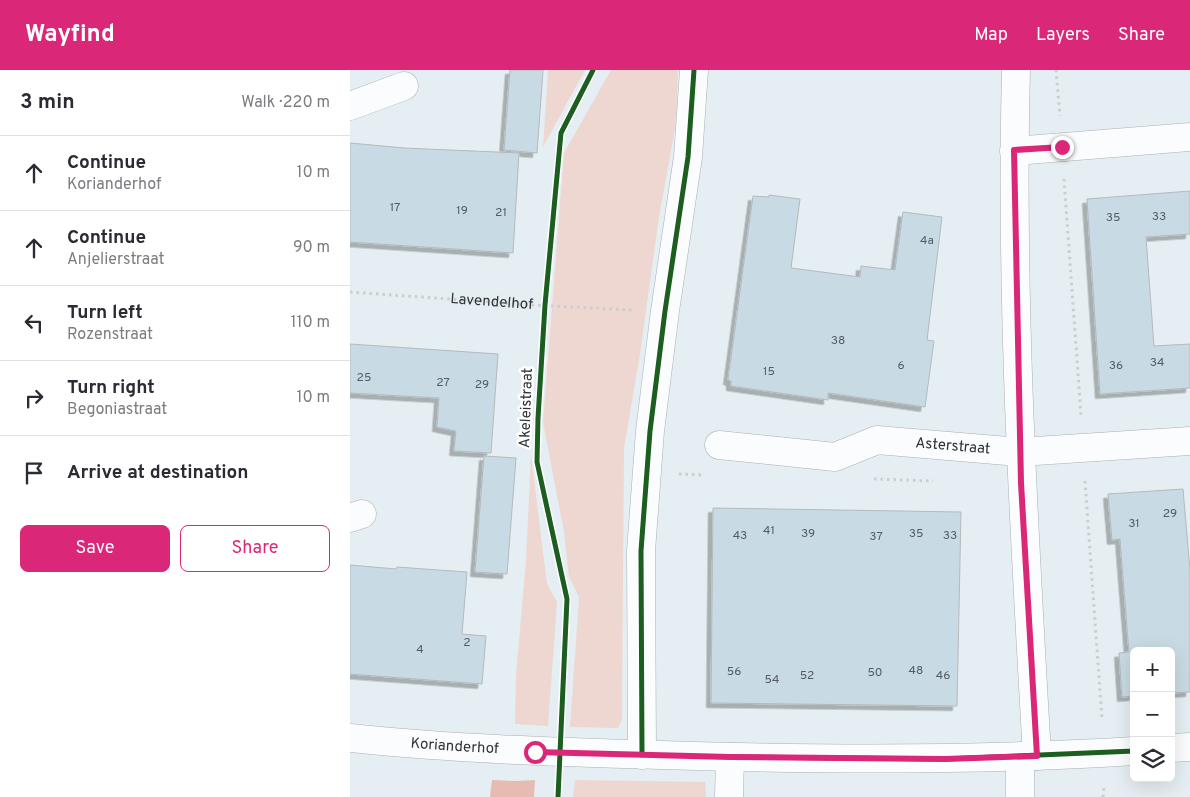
<!DOCTYPE html>
<meta charset="utf-8">
<style>
:root{--surface:#fff;--page:#f2f2f3;--text:#2b2b33;--muted:#7c7c81;--line:#e1e1e2;--accent:#db2777}
body{margin:0;font-family:Overpass,sans-serif;background:var(--page);color:var(--text)}
.controls{position:absolute;right:15px;bottom:15px;display:grid;overflow:hidden;border-radius:8px;box-shadow:0 5px 20px #0002}
.controls button{width:45px;height:45px;display:grid;place-items:center;padding:0;border:0;border-bottom:1px solid var(--line);background:var(--surface);color:var(--text);font:25px sans-serif}
.stop{position:absolute;width:15px;height:15px;margin:-11px;border:4px solid #db2777;border-radius:50%;background:#fff}
.stop.end{background:#db2777;border-color:#fff;box-shadow:0 1px 5px #0008}
.list{margin:0;padding:0;list-style:none}
h2{display:flex;justify-content:space-between;align-items:center;height:65px;margin:0;padding:0 20px;font-size:21px}
h2 small{font-size:16px;font-weight:400;color:var(--muted)}
.list li{display:grid;grid-template-columns:32px 1fr auto;gap:15px;align-items:center;box-sizing:border-box;height:75px;padding:0 20px;border-top:1px solid var(--line)}
.list b{display:block;font-size:19px;white-space:nowrap}
.list p{margin:0;font-size:16px;white-space:nowrap;color:var(--muted)}
.list em{font-size:16px;font-style:normal;color:var(--muted)}
.actions{display:flex;gap:10px;padding:15px 20px}
.actions a{flex:1;padding:11px 0;border:1px solid var(--accent);border-radius:8px;text-align:center;font-size:18px;color:var(--accent)}
.actions .main{background:var(--accent);color:#fff}
.icon{flex:none;width:28px;height:28px;fill:none;stroke:currentColor;stroke-width:2;stroke-linecap:round;stroke-linejoin:round}
.map{position:relative;flex:none;width:840px;height:727px;overflow:hidden}
header{display:flex;align-items:center;gap:30px;box-sizing:border-box;height:70px;padding:0 25px;background:var(--accent);color:#fff}
header strong{font-size:24px}
nav{display:flex;gap:28px;margin-inline-start:auto;font-size:18px}
main{display:flex}
aside{flex:1;background:var(--surface)}
.map>svg:first-child{display:block}
</style>
<header>
<strong>Wayfind</strong>
<nav><a>Map</a><a>Layers</a><a>Share</a></nav>
</header>
<main>
<aside>
<h2>3 min<small>Walk · 220 m</small></h2>
<ul class="list">
<li><svg class="icon" aria-label="ahead" viewBox="0 0 24 24"><path d="M12 20V5M6 11l6-6 6 6"/></svg><div><b>Continue</b><p>Korianderhof</p></div><em>10 m</em></li>
<li><svg class="icon" aria-label="ahead" viewBox="0 0 24 24"><path d="M12 20V5M6 11l6-6 6 6"/></svg><div><b>Continue</b><p>Anjelierstraat</p></div><em>90 m</em></li>
<li><svg class="icon" aria-label="left" viewBox="0 0 24 24"><path d="M17 20v-9H6M10 6l-5 5 5 5"/></svg><div><b>Turn left</b><p>Rozenstraat</p></div><em>110 m</em></li>
<li><svg class="icon" aria-label="right" viewBox="0 0 24 24"><path d="M7 20v-9h11M14 6l5 5-5 5"/></svg><div><b>Turn right</b><p>Begoniastraat</p></div><em>10 m</em></li>
<li><svg class="icon" aria-label="arrive" viewBox="0 0 24 24"><path d="M6 21V4h12l-3 4 3 4H6"/></svg><div><b>Arrive at destination</b></div></li>
</ul>
<div class="actions"><a class="main">Save</a><a>Share</a></div>
</aside>
<div class="map">
<svg width="840" height="727" viewBox="0 0 840 727">
<defs>
<filter id="shadow"><feDropShadow dx="-4.5" dy="4.5" stdDeviation="0" flood-color="#0004"/></filter>
</defs>
<rect width="100%" height="100%" fill="#e5eef2"/>
<g fill="#eed7d1">
<polygon points="198,0 235,0 193,77"/>
<polygon points="261,0 328,0 326,53 309,147 290,284 274,378 272,649 268,658 220,657 229,527 219,507 214,462 193,352 214,83"/>
<polygon points="181,385 197,514 207,532 198,656 165,654 166,605 176,490"/>
<polygon points="225,710 355,712 356,727 223,727"/>
</g>
<polygon fill="#e6bcb2" points="142,710 167,711 185,710 184,727 140,727"/>
<g fill="#c8dae3" stroke="#b4babe" filter="url(#shadow)">
<polygon points="160,0 193,0 187,83 154,80"/>
<polygon points="0,73 54,78 169,83 163,183 0,172"/>
<polygon points="840,121 840,164 796,167 804,276 840,274 840,318 750,324 737,129"/>
<polygon points="419,125 450,129 441,198 510,207 511,196 545,200 553,142 592,147 577,270 584,271 575,337 478,323 478,330 381,316 381,311 378,310 403,126 419,127"/>
<polygon points="0,274 148,284 141,383 104,381 106,361 87,357 89,328 0,323"/>
<polygon points="134,386 166,388 157,504 125,502"/>
<polygon points="833,419 840,500 840,622 821,623 821,581 784,581 784,626 772,627 769,583 779,582 770,469 762,470 758,424"/>
<polygon points="363,438 611,442 607,636 361,633"/>
<polygon points="0,495 46,499 47,497 117,502 112,564 136,566 132,614 0,604"/>
</g>
<g fill="none" stroke-linecap="round" stroke-linejoin="round">
<g stroke="#aab0b4" stroke-width="29">
<g id="minor">
<path d="M666 0C660 229 674 458 687 686"/>
<polyline points="0,36 54,16"/>
<polyline points="664,81 840,67"/>
<path id="s2" d="M369 375 485 387 527 370 670 382 840 371"/>
<polyline points="0,448 12,444"/>
<path id="s3" d="M0 668C103 679 207 682 311 685 468 690 626 691 784 681"/>
<polyline points="821,678 840,677"/>
<polyline points="292,685 291,481 300,361 315,241 338,87 344,0"/>
<polyline points="379,727 380,687"/>
<polyline points="670,727 670,686"/>
</g>
</g>
<g stroke="#cbced0" stroke-width="3" stroke-dasharray="2.5 4" stroke-linecap="butt">
<polyline points="706,0 710,46"/>
<polyline points="714,109 731,345"/>
<path id="s1" d="M0 222 183 235 282 240"/>
<polyline points="329,404 353,405"/>
<polyline points="524,409 583,411"/>
<polyline points="735,411 752,649"/>
<polyline points="753,727 754,715"/>
</g>
<use href="#minor" stroke="#fbfcfd" stroke-width="28"/>
<g stroke="#fff" stroke-width="8">
<g id="cycleway">
<polyline points="292,685 291,481 300,361 315,241 338,87 344,0"/>
<polyline points="380,687 595,689 784,681"/>
<polyline points="208,727 217,529 187,392 188,348 195,235 211,63 243,0"/>
</g>
</g>
<use href="#cycleway" stroke="#1b5e20" stroke-width="5"/>
</g>
<g fill="none" stroke-linecap="round" stroke-linejoin="round">
<polyline stroke="#db2777" stroke-width="6" points="185,682 380,687 595,689 687,686 671,413 664,80 712,77"/>
</g>
<g text-anchor="middle" dominant-baseline="central" stroke-width="5" stroke-linejoin="round" paint-order="stroke">
<g font-size="12" fill="#545d62">
<text x="45" y="138">17</text>
<text x="112" y="141">19</text>
<text x="151" y="143">21</text>
<text x="809" y="147">33</text>
<text x="763" y="148">35</text>
<text x="577" y="171">4a</text>
<text x="488" y="271">38</text>
<text x="807" y="293">34</text>
<text x="551" y="296">6</text>
<text x="766" y="296">36</text>
<text x="419" y="302">15</text>
<text x="14" y="308">25</text>
<text x="93" y="313">27</text>
<text x="132" y="315">29</text>
<text x="820" y="444">29</text>
<text x="784" y="454">31</text>
<text x="419" y="461">41</text>
<text x="458" y="464">39</text>
<text x="566" y="464">35</text>
<text x="390" y="466">43</text>
<text x="600" y="466">33</text>
<text x="526" y="467">37</text>
<text x="117" y="573">2</text>
<text x="70" y="580">4</text>
<text x="566" y="601">48</text>
<text x="384" y="602">56</text>
<text x="525" y="603">50</text>
<text x="457" y="606">52</text>
<text x="593" y="606">46</text>
<text x="422" y="610">54</text>
</g>
<g font-size="15" fill="#2e3337" stroke="#fff">
<text stroke="none"><textPath href="#s1" startOffset="142">Lavendelhof</textPath></text>
<text transform="translate(177 338) rotate(-88)">Akeleistraat</text>
<text stroke="none"><textPath href="#s2" startOffset="238">Asterstraat</textPath></text>
<text stroke="none"><textPath href="#s3" startOffset="105">Korianderhof</textPath></text>
</g>
</g>
</svg>
<div class="controls">
<button>+</button>
<button>−</button>
<button><svg class="icon" aria-label="layers" viewBox="0 0 24 24"><path d="M12 4l9 5-9 5-9-5zM3 14l9 5 9-5"/></svg></button>
</div>
<div class="stop" style="left:185px;top:682px"></div>
<div class="stop end" style="left:712px;top:77px"></div>
</div>
</main>
